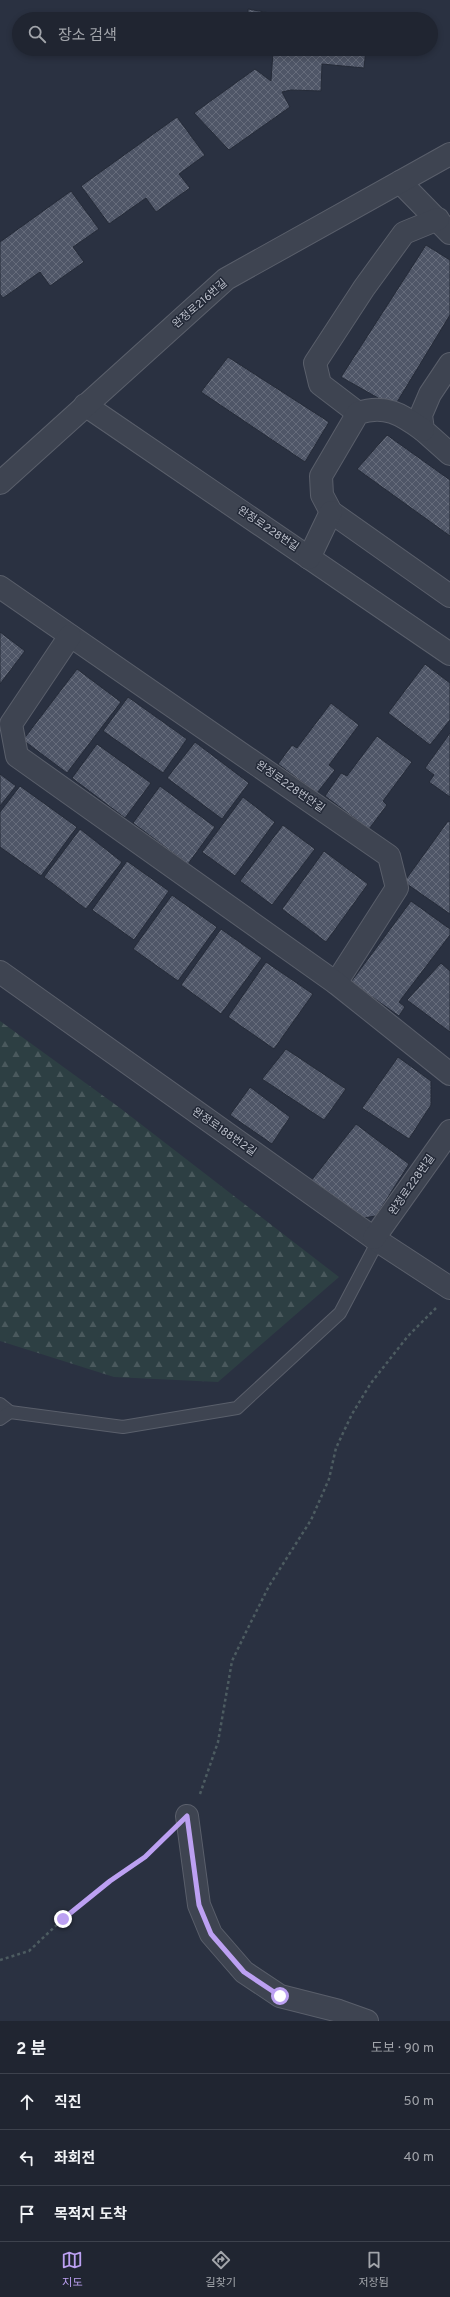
<!DOCTYPE html>
<html lang="ko">
<meta charset="utf-8">
<style>
:root{--surface:#202531;--page:#2d313d;--text:#f1f3f6;--muted:#a2a5ab;--line:#3d424d;--accent:#bca0f2}
body{margin:0;font-family:Overpass,"Noto Sans KR",sans-serif;background:var(--page);color:var(--text)}
.stop{position:absolute;width:12px;height:12px;margin:-9px;border:3px solid #bca0f2;border-radius:50%;background:#fff}
.stop.end{background:#bca0f2;border-color:#fff;box-shadow:0 1px 4px #0008}
.list{margin:0;padding:0;list-style:none}
h2{display:flex;justify-content:space-between;align-items:center;height:52px;margin:0;padding:0 16px;font-size:17px}
h2 small{font-size:13px;font-weight:400;color:var(--muted)}
.list li{display:grid;grid-template-columns:26px 1fr auto;gap:12px;align-items:center;box-sizing:border-box;height:56px;padding:0 16px;border-top:1px solid var(--line)}
.list b{display:block;font-size:15px;white-space:nowrap}
.list em{font-size:13px;font-style:normal;color:var(--muted)}
.icon{flex:none;width:22px;height:22px;fill:none;stroke:currentColor;stroke-width:2;stroke-linecap:round;stroke-linejoin:round}
.map{position:relative;flex:none;width:450px;height:2021px;overflow:hidden}
.search{position:absolute;background:var(--surface);box-shadow:0 2px 6px #0003;left:12px;right:12px;top:12px;height:44px;display:flex;align-items:center;gap:10px;box-sizing:border-box;padding:0 14px;border-radius:22px;color:var(--muted);font-size:15px}
.sheet{height:220px;background:var(--surface)}
nav{display:flex;justify-content:space-around;align-items:center;box-sizing:border-box;height:56px;border-top:1px solid var(--line);background:var(--surface);font-size:11px;color:var(--muted)}
nav a{display:grid;justify-items:center;gap:2px}
nav .on{color:var(--accent)}
.map>svg:first-child{display:block}
</style>
<div class="map">
<svg width="450" height="2021" viewBox="0 0 450 2021">
<defs>
<pattern id="forest-firs" width="22" height="20" patternUnits="userSpaceOnUse"><rect width="22" height="20" fill="#2d3f43"/><path d="M5 1l3.5 6h-7zM16 11l3.5 6h-7z" fill="#4a595d"/></pattern>
<pattern id="building-cross-hatch" width="8" height="8" patternUnits="userSpaceOnUse"><rect width="8" height="8" fill="#4f5667"/><path d="M0 0l8 8M0 8l8-8" fill="none" stroke="#666c7b"/></pattern>
</defs>
<rect width="100%" height="100%" fill="#2a3141"/>
<polygon fill="url(#forest-firs)" points="0,1021 120,1108 339,1277 218,1382 114,1377 0,1341"/>
<g fill="url(#building-cross-hatch)" stroke="#252b38">
<polygon points="248,9 303,19 248,19"/>
<polygon points="261,49 366,49 364,68 322,64 321,91 291,90 282,92 290,107 229,150 194,113 255,69 271,81 273,52"/>
<polygon points="177,117 205,155 179,174 190,188 156,212 146,198 109,224 81,186"/>
<polygon points="71,191 99,229 73,247 84,262 50,286 40,272 3,298 0,294 0,242"/>
<polygon points="426,245 450,260 450,315 394,407 341,377"/>
<polygon points="228,357 329,422 305,462 201,392"/>
<polygon points="387,435 450,480 450,536 357,469"/>
<polygon points="0,632 25,651 0,684"/>
<polygon points="425,664 450,683 450,720 430,745 388,713"/>
<polygon points="77,669 121,702 67,773 23,740"/>
<polygon points="128,697 187,739 163,773 103,731"/>
<polygon points="331,703 359,725 329,765 335,770 317,793 278,764 292,745 297,748"/>
<polygon points="450,733 450,797 429,782 434,775 425,768"/>
<polygon points="377,736 412,762 383,801 387,805 369,829 325,796 341,773 347,776"/>
<polygon points="195,742 249,783 222,819 167,778"/>
<polygon points="97,744 151,783 125,818 72,778"/>
<polygon points="0,774 16,786 0,806"/>
<polygon points="20,786 77,827 41,876 0,847 0,812"/>
<polygon points="160,786 215,827 188,864 133,823"/>
<polygon points="243,797 275,822 235,876 202,852"/>
<polygon points="448,821 450,822 450,914 404,882"/>
<polygon points="283,825 315,849 272,905 240,881"/>
<polygon points="80,829 122,862 86,909 44,877"/>
<polygon points="324,851 368,884 326,942 282,909"/>
<polygon points="127,861 169,891 134,940 92,910"/>
<polygon points="172,895 217,927 178,981 133,949"/>
<polygon points="411,901 450,929 450,935 399,1002 405,1007 399,1016 351,982"/>
<polygon points="221,929 262,958 221,1014 181,985"/>
<polygon points="266,962 313,994 274,1049 228,1017"/>
<polygon points="441,963 450,971 450,1032 407,1000"/>
<polygon points="286,1049 346,1089 324,1120 262,1079"/>
<polygon points="398,1057 431,1081 431,1105 409,1139 362,1108"/>
<polygon points="250,1087 290,1117 272,1144 230,1115"/>
<polygon points="356,1124 409,1164 376,1216 356,1219 310,1182"/>
</g>
<g fill="none" stroke-linecap="round" stroke-linejoin="round">
<g stroke="#5a5f6b" stroke-width="14">
<g id="service">
<polyline points="0,1404 10,1412"/>
<polyline points="0,1419 10,1412 123,1427 237,1408 340,1313 378,1241"/>
</g>
</g>
<g stroke="#5a5f6b" stroke-width="24">
<g id="minor">
<polyline points="400,182 450,233"/>
<polyline points="450,364 430,394 421,415 423,430 450,454"/>
<polyline points="85,405 450,654"/>
<polyline points="358,413 320,384 315,363 364,288 404,233 438,219"/>
<path d="M423 430C401 414 385 404 358 413L321 476 322 495 331 512 450 596"/>
<polyline points="0,483 226,279 450,154"/>
<polyline points="309,558 331,512"/>
<polyline points="0,587 389,856 397,888 336,983"/>
<polyline points="70,636 11,724 17,756 336,983 450,1074"/>
<polyline points="0,972 378,1241 450,1288"/>
<polyline points="374,1238 450,1131"/>
<polyline points="187,1816 199,1905 211,1934 244,1972 280,1996 339,2011 367,2021"/>
</g>
</g>
<g stroke="#4d5c61" stroke-width="2.5" stroke-dasharray="3 3" stroke-linecap="butt">
<polyline points="200,1794 218,1742 232,1661 246,1632 269,1586 311,1520 329,1479 336,1448 352,1414 371,1383 408,1336 436,1308"/>
<polyline points="0,1960 29,1951 63,1919 110,1881 145,1857 164,1837"/>
</g>
<use href="#service" stroke="#3e4451" stroke-width="12"/>
<use href="#minor" stroke="#3e4451" stroke-width="22"/>
</g>
<g fill="none" stroke-linecap="round" stroke-linejoin="round">
<polyline stroke="#bca0f2" stroke-width="5" points="63,1919 110,1881 145,1857 187,1816 199,1905 211,1934 244,1972 280,1996"/>
</g>
<g text-anchor="middle" dominant-baseline="central" stroke-width="3" stroke-linejoin="round" paint-order="stroke">
<g font-size="11" fill="#bcc0cb" stroke="#232937">
<text transform="translate(200 304) rotate(-41)">완정로216번길</text>
<text transform="translate(268 529) rotate(34)">완정로228번길</text>
<text transform="translate(290 787) rotate(35)">완정로228번안길</text>
<text transform="translate(224 1132) rotate(35)">완정로188번2길</text>
<text transform="translate(412 1185) rotate(-55)">완정로228번길</text>
</g>
</g>
</svg>
<div class="stop" style="left:280px;top:1996px"></div>
<div class="stop end" style="left:63px;top:1919px"></div>
<div class="search"><svg class="icon" aria-label="search" viewBox="0 0 24 24"><circle cx="10" cy="10" r="6"/><path d="M15 15l6 6"/></svg>장소 검색</div>
</div>
<section class="sheet">
<h2>2 분<small>도보 · 90 m</small></h2>
<ul class="list">
<li><svg class="icon" aria-label="ahead" viewBox="0 0 24 24"><path d="M12 20V5M6 11l6-6 6 6"/></svg><div><b>직진</b></div><em>50 m</em></li>
<li><svg class="icon" aria-label="left" viewBox="0 0 24 24"><path d="M17 20v-9H6M10 6l-5 5 5 5"/></svg><div><b>좌회전</b></div><em>40 m</em></li>
<li><svg class="icon" aria-label="arrive" viewBox="0 0 24 24"><path d="M6 21V4h12l-3 4 3 4H6"/></svg><div><b>목적지 도착</b></div></li>
</ul>
</section>
<nav>
<a class="on"><svg class="icon" aria-label="map" viewBox="0 0 24 24"><path d="M3 6l6-2 6 2 6-2v14l-6 2-6-2-6 2zM9 4v14M15 6v14"/></svg>지도</a>
<a><svg class="icon" aria-label="directions" viewBox="0 0 24 24"><path d="M12 3l9 9-9 9-9-9zM9 14v-3h6M13 9l2 2-2 2"/></svg>길찾기</a>
<a><svg class="icon" aria-label="saved" viewBox="0 0 24 24"><path d="M7 4h10v16l-5-4-5 4z"/></svg>저장됨</a>
</nav>
